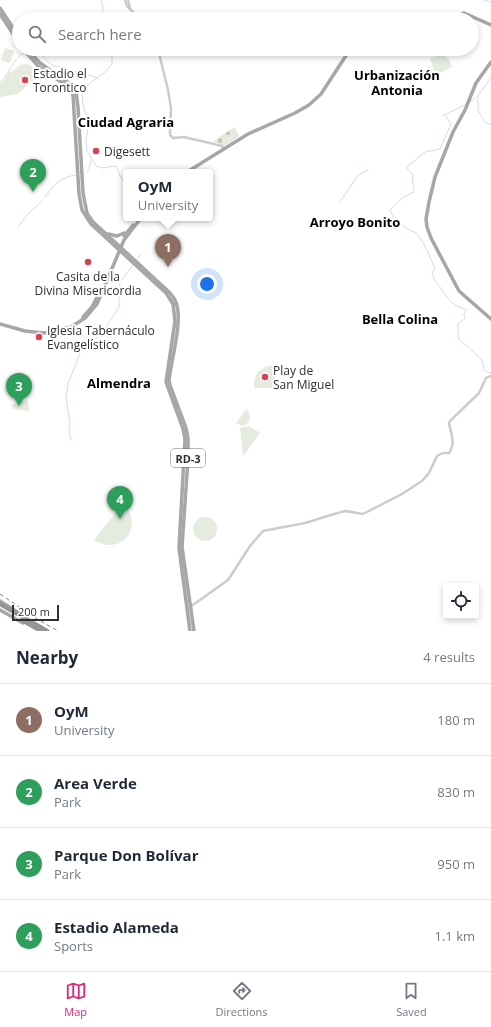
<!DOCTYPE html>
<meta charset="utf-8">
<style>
:root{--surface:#fff;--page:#f2f2f3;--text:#1f2937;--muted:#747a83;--line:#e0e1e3;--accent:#db2777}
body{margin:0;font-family:"Open Sans",sans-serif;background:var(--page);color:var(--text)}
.controls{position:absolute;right:12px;bottom:12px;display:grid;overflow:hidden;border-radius:4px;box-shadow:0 2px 6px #0003}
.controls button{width:36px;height:36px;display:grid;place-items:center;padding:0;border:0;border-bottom:1px solid var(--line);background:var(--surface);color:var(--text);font:20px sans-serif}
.scale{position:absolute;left:12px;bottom:10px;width:47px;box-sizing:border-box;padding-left:4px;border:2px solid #2f2f2f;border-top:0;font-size:11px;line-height:14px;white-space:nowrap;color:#2f2f2f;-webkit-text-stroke:3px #fff;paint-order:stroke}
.you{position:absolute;left:207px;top:284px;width:14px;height:14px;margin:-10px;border:3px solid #fff;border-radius:50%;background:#1a73e8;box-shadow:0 0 0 6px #1a73e833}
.badge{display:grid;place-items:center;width:26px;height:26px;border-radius:50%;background:var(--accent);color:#fff;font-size:13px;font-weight:700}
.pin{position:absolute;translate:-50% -33px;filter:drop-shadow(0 1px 2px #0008)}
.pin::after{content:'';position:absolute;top:21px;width:14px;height:12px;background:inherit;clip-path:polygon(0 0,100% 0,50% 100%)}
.popup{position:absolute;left:123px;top:169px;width:90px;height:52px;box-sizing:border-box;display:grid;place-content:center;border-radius:4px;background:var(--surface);filter:drop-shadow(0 1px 3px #0005);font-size:13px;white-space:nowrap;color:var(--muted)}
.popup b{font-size:15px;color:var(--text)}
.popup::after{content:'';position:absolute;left:50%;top:100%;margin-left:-8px;border:8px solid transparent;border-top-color:var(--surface)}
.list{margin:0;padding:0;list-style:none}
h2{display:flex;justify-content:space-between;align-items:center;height:52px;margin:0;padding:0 16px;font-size:17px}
h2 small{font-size:13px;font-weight:400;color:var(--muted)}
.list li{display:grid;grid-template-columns:26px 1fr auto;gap:12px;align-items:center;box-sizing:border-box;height:72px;padding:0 16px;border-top:1px solid var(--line)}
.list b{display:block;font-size:15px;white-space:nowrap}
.list p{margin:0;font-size:13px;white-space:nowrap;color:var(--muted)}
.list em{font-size:13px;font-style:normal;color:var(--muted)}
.icon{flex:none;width:22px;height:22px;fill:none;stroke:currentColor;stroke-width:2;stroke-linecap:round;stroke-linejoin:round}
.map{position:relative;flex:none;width:491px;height:631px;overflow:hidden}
.search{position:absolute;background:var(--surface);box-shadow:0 2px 6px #0003;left:12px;right:12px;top:12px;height:44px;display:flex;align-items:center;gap:10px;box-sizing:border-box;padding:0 14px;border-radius:22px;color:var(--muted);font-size:15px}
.sheet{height:340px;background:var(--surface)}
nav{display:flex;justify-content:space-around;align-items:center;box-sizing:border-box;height:56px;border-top:1px solid var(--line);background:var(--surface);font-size:11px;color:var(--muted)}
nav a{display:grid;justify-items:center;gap:2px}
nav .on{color:var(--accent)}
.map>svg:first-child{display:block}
</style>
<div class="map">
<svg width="491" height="631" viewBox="0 0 491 631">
<defs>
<pattern id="cemetery-stones" width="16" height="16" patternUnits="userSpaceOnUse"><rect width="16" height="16" fill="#e5ebdf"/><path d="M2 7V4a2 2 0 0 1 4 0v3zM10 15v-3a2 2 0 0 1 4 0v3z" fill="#c5cac0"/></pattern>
</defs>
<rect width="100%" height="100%" fill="#fff"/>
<polygon fill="url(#cemetery-stones)" points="235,127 239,136 225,146 214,142 219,137"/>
<g fill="#e5ebdf">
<polygon points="5,48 14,51 10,63 1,60"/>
<polygon points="443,55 449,59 452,67 435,75 430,58"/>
<polygon points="26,64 30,65 40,73 18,94 0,97 0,83 4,80 9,71 14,76 11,72 20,65"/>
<path d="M274 365 276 387 273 388H254C253 374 260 367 274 365Z"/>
<polygon points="28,400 29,411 14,409 10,405"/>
<path d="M246 409C251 413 251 419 247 424L242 426 236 423Z"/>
<polygon points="249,426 260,433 243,456 240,428"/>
<path d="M123 503C145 527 121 557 94 540Z"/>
<circle cx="205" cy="529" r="12"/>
</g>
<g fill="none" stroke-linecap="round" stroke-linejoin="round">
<g stroke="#cddee9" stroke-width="1">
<polyline points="484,0 491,2"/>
<path d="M100 19C105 13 103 7 101 0"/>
<polyline points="38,49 46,60 52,65 98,78"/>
<polyline points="108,49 112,58 112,64 105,72 89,84 82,92 83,106 89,123 86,140 87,151 96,166 102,168 116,166 121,178 126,183"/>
<path d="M0 82C11 73 11 60 25 52"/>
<polyline points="478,97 478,110 485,122 491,125"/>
<polyline points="470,102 478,96 491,77"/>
<path d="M445 115 451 124 440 149 425 152 408 166 407 168 412 174 414 192 402 198 390 210 394 219 408 229 416 233 424 244 435 268 432 273C435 283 437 282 442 290 450 302 452 304 466 310L464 314 465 318 458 324V338L482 360 484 370 489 373H491"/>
<polyline points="442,116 467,104"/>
<polyline points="87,172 89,170 91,160"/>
<path d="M45 197C54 185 60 177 76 175"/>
<polyline points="340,202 358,175 368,170"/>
<polyline points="18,227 28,214 42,201"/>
<polyline points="136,261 141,254"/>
<polyline points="71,440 69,431 70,423 66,398 68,384 83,345 100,336 119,307 119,294 120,282 133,265"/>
</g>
<g stroke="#ccc" stroke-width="2.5">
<polyline points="125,0 127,6 140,19"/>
<polyline points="128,0 130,8"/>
<polyline points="158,49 168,90 171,108 170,135 173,138 184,137 222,146 224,149"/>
<path d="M190 607 228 580 250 546 263 531 305 523 341 512 346 511 363 514 402 494 422 481 429 473 437 456 443 453H449C456 443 451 434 449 423L450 421 479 393 486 378 491 376"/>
</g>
<g stroke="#a7a7a7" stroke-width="3.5">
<polyline points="0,8 19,37"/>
<polyline points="0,14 19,43"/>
<polyline points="448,19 464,13 491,25"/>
<polyline points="23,49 39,67 67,86 73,95 79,194 82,210 91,224 166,293 173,304 175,321 166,382 183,429 185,439 179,548 190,631"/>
<path d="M27 49 40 63 72 85 76 92 78 107 83 193 87 213 93 222 104 232 168 291C172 295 176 300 177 306 182 324 171 361 169 380L170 385 186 428 188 438V459L182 547 194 631"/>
<polyline points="365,49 380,52 389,49"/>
<polyline points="491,62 476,83 465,110 453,132 435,177 429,202 426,219 427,227 431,238 459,291 491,319"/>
<polyline points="187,172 248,134 295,113 309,105 321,94 347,54 353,49"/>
<polyline points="108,234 117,236 124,233"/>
<polyline points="124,236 133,225"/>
<polyline points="83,317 92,307 99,293"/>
<polyline points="0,324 25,331 44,333 71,327 85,318 97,304 124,240 141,218"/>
<polyline points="0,601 19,613"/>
<polyline points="0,610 23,623"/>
</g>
<g stroke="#969696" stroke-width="4.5">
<polyline points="0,604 47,631"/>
<polyline points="22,620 41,631"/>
</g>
<polyline stroke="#848484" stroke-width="1" stroke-dasharray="4 3" stroke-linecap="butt" points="0,594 37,619 58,631"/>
</g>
<g fill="#d44351" stroke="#fff" stroke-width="1.5">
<circle cx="25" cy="80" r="4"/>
<circle cx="96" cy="151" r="4"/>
<circle cx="88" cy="262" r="4"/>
<circle cx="39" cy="337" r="4"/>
<circle cx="265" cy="377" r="4"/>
</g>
<g text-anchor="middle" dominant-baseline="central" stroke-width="4" stroke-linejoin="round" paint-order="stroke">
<rect fill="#fff" stroke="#6d6d6d" stroke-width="1" x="171" y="449" width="34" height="18" rx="3"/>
<g font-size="11" font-weight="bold" fill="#2f2f2f">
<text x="188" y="458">RD-3</text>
</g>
<g font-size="12" fill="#2f2f2f" stroke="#fff" text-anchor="start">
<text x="33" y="73">Estadio el<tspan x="33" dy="14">Torontico</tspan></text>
<text x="104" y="151">Digesett</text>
<text x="88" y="276" text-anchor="middle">Casita de la<tspan x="88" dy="14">Divina Misericordia</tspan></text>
<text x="47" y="330">Iglesia Tabernáculo<tspan x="47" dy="14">Evangelístico</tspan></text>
<text x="273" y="370">Play de<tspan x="273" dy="14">San Miguel</tspan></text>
</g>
<g font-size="13" font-weight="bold" fill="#000" stroke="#fff">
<text x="397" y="75">Urbanización<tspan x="397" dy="15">Antonia</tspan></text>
<text x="126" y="122">Ciudad Agraria</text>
<text x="355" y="222">Arroyo Bonito</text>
<text x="400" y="319">Bella Colina</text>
<text x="119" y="383">Almendra</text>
</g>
</g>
</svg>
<div class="controls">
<button><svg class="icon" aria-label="locate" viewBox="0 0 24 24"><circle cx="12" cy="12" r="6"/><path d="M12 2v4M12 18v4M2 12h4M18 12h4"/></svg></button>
</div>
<div class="scale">200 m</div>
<div class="you"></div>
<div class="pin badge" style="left:168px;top:267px;background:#8d6e63">1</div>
<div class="popup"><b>OyM</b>University</div>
<div class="pin badge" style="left:33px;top:192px;background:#2e9e5b">2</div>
<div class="pin badge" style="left:19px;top:406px;background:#2e9e5b">3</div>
<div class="pin badge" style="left:120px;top:519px;background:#2e9e5b">4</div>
<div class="search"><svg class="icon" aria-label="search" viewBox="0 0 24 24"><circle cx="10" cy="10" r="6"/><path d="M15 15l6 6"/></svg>Search here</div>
</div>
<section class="sheet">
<h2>Nearby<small>4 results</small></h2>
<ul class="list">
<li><span class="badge" style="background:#8d6e63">1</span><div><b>OyM</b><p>University</p></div><em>180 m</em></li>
<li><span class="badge" style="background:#2e9e5b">2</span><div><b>Area Verde</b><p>Park</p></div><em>830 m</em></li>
<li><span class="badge" style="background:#2e9e5b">3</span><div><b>Parque Don Bolívar</b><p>Park</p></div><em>950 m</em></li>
<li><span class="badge" style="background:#2e9e5b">4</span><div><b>Estadio Alameda</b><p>Sports</p></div><em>1.1 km</em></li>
</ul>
</section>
<nav>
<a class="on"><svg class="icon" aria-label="map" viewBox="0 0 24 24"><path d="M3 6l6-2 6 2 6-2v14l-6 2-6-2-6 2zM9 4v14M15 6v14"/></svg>Map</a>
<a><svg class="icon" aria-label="directions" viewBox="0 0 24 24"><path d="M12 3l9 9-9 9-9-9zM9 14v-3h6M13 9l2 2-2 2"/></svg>Directions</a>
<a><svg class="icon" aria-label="saved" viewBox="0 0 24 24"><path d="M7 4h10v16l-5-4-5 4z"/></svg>Saved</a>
</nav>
